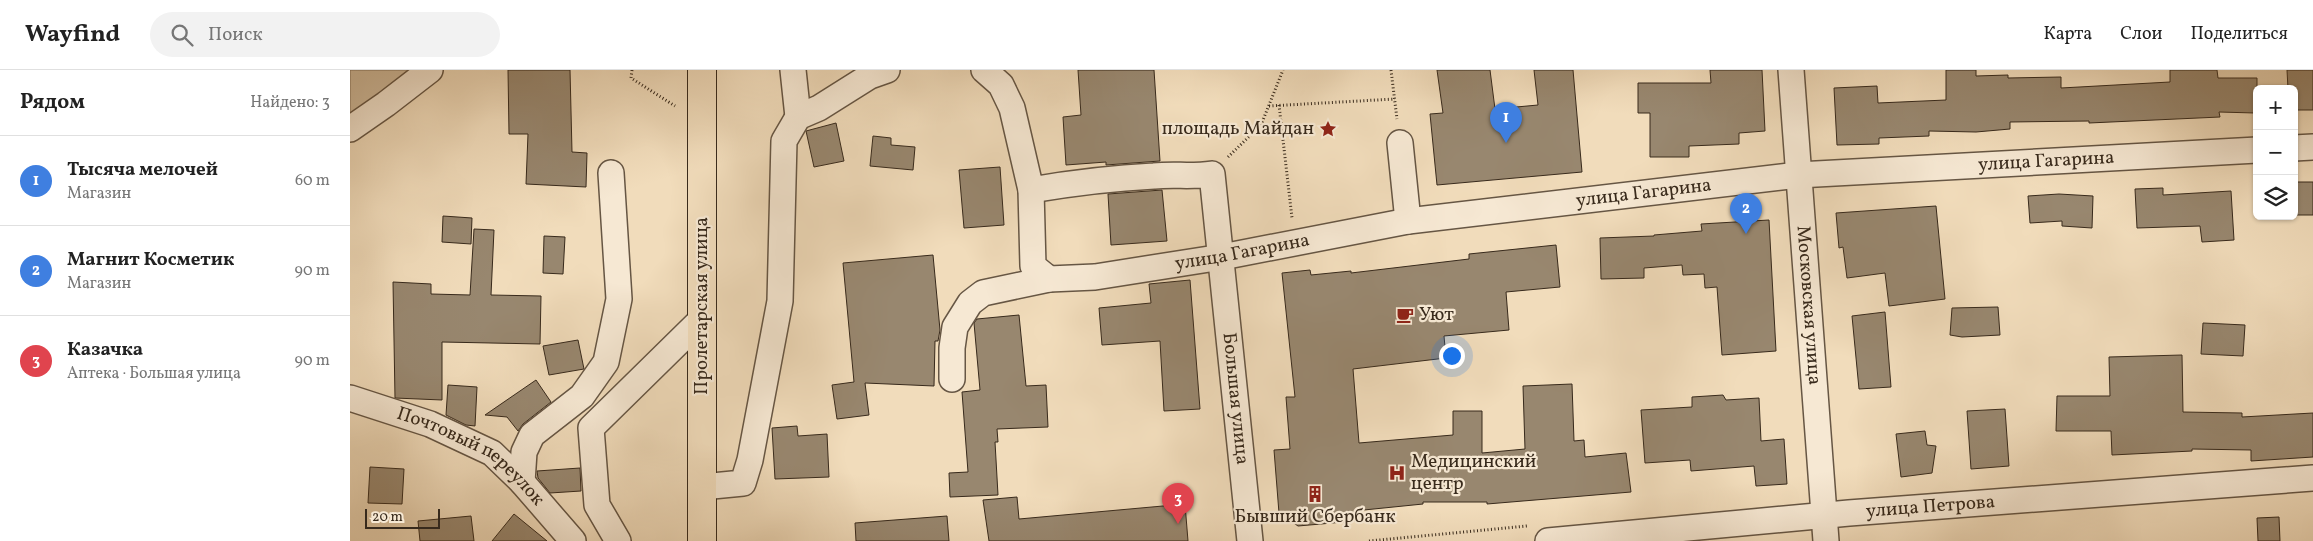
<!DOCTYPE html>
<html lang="ru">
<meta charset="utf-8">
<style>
:root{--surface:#fff;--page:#f2f2f2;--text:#222;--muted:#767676;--line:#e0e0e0;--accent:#1a73e8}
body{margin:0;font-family:Vollkorn,serif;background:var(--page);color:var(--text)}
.controls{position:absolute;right:15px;top:15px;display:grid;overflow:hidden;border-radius:8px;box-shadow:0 1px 4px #0004}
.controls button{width:45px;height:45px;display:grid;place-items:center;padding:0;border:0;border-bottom:1px solid var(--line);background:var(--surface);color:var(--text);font:25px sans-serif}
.scale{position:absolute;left:15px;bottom:12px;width:75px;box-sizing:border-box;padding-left:5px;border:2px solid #382a1c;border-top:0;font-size:14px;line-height:18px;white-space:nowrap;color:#382a1c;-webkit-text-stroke:4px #f6e8d3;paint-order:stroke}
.you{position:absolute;left:1101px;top:285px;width:18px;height:18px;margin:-12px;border:4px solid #fff;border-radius:50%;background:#1a73e8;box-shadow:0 0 0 8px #1a73e833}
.badge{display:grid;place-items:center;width:32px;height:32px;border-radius:50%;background:var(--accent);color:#fff;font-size:16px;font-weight:700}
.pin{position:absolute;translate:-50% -41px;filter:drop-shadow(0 1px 2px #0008)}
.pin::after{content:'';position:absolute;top:26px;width:18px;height:15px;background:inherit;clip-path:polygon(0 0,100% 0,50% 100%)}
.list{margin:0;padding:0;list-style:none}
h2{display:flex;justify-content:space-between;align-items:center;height:65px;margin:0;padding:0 20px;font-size:21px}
h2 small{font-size:16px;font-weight:400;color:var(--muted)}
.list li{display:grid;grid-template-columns:32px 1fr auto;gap:15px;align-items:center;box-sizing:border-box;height:90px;padding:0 20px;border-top:1px solid var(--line)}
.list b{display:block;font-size:19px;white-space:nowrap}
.list p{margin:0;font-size:16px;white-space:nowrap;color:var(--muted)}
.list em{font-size:16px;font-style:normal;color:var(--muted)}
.icon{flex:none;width:28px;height:28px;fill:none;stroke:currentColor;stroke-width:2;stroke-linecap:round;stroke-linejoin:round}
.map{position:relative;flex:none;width:1963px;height:471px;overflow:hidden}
header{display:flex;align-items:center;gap:30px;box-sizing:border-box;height:70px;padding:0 25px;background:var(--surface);border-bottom:1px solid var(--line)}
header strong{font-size:24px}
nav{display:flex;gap:28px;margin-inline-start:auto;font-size:18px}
.search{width:350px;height:45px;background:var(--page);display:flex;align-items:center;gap:12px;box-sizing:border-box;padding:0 18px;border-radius:28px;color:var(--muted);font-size:19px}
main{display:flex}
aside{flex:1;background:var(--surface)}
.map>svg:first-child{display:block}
</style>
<header>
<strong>Wayfind</strong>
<div class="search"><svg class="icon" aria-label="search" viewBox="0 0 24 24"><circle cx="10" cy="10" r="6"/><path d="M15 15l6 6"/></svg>Поиск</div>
<nav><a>Карта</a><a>Слои</a><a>Поделиться</a></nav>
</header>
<main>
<aside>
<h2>Рядом<small>Найдено: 3</small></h2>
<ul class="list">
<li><span class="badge" style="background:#3f7fe0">1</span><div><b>Тысяча мелочей</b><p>Магазин</p></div><em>60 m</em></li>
<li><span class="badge" style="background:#3f7fe0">2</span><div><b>Магнит Косметик</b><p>Магазин</p></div><em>90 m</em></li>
<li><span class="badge" style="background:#e0444e">3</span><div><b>Казачка</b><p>Аптека · Большая улица</p></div><em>90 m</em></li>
</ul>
</aside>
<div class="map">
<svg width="1963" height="471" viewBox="0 0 1963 471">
<rect width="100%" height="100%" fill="#f1dcbb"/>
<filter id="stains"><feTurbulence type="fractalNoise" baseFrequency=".004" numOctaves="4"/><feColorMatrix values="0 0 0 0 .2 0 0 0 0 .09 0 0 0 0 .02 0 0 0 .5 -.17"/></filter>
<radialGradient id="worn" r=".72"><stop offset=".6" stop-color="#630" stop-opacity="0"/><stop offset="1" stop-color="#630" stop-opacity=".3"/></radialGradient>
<polygon fill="#d2bea0" stroke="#85745e" points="0,0 83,0 0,61"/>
<g fill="#98876f" stroke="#382a1c">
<polygon points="158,0 220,0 222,82 237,83 236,117 176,114 178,64 159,64"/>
<polygon points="728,0 804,0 810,91 756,95 756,92 716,95 713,47 731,45"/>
<polygon points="1087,0 1140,0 1145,39 1188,35 1184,0 1223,0 1232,102 1087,115 1080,44 1093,43"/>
<polygon points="1360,0 1412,0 1415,61 1389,63 1389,74 1339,76 1339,87 1300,87 1300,43 1288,43 1288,13 1361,13"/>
<polygon points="1596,0 1626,0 1626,6 1658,5 1658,8 1711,7 1711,18 1820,12 1820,0 1867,0 1868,8 1907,8 1907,35 1905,43 1869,42 1870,47 1739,53 1739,51 1660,52 1660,59 1626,62 1579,61 1579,66 1529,68 1529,74 1487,75 1484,18 1527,16 1528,33 1596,30"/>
<polygon points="1937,0 1963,0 1963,40 1944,40 1944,19 1938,19"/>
<polygon points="486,53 494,91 464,97 456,61"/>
<polygon points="523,66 541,68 541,75 565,77 563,100 520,96"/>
<polygon points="650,97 654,155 614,158 609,100"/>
<rect x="1944" y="112" width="19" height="33"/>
<polygon points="1813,118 1813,125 1881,121 1884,170 1852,172 1850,156 1787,158 1785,119"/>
<polygon points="812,120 817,171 761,175 758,124"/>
<polygon points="1709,124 1743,126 1742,158 1712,156 1712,151 1680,153 1678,126"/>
<polygon points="1586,136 1595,229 1539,236 1535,203 1497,208 1493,177 1489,178 1486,143"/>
<polygon points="93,146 122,148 121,174 92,172"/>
<polygon points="1419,150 1426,281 1372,285 1367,217 1355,218 1354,204 1333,205 1332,195 1294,198 1294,208 1251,209 1250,168 1304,166 1304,165 1352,161 1351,154"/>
<polygon points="124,159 144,160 141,225 191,226 190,274 92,272 92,330 45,328 43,212 81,214 81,224 120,225"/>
<polygon points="194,166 215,167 213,204 193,203"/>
<polygon points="1206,175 1210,217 1156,222 1159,260 1094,266 1096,288 1003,299 1009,373 1103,365 1103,341 1132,341 1132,383 1175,379 1173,316 1222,314 1224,371 1234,370 1235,387 1276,383 1281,422 1137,434 1137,432 1073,432 1073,434 1004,441 1005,451 948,456 929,443 924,380 940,379 936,327 945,327 932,203 960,200 961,205 1001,201 1001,203 1119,189 1119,184"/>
<polygon points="583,185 590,260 588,271 585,271 584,316 515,313 519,345 487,349 482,315 504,312 493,193"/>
<polygon points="840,210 850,339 814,341 810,271 752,275 749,238 801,233 799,214"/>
<polygon points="1648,237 1650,265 1612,267 1600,265 1602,238"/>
<polygon points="1535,242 1541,317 1509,319 1502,246"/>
<polygon points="669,245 676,316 696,315 698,357 647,359 648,372 645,372 648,425 600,427 599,403 618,402 612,322 630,320 624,253 627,249"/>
<polygon points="1853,253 1895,255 1893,286 1851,284"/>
<polygon points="228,270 234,299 199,305 193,276"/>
<polygon points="1832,285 1833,342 1892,343 1892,347 1963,343 1963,387 1901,391 1901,380 1842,379 1842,381 1762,385 1761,361 1706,361 1707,326 1760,326 1759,287"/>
<polygon points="186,310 201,332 173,354 168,361 157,347 135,345"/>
<polygon points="98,315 127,317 125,356 116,355 96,345"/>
<polygon points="1373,325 1376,330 1409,328 1411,371 1434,369 1437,414 1406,416 1404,396 1341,401 1340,390 1295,393 1291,340 1342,337 1342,327"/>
<polygon points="1655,339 1659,396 1621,399 1617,341"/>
<polygon points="447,356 448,366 477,364 479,407 425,409 422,358"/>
<polygon points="1575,361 1577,375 1586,376 1582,403 1551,407 1546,364"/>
<polygon points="20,397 54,399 52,434 18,433"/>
<polygon points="230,398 231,421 200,423 188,408 187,401"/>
<polygon points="667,427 669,449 835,434 838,471 639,471 633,430"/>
<polygon points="164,444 197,471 142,471"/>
<polygon points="121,446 124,471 70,471 68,451"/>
<polygon points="597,446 599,471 506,471 505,453"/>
<polygon points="1929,447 1930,471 1908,471 1907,448"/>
</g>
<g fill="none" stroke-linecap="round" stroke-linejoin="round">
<g stroke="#665644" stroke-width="28">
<g id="minor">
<polyline points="443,0 448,47"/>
<path id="s1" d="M634 0 651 15 662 38 681 120C722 113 763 108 804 106 824 104 842 107 862 104L900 471"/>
<path id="s2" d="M1441 0 1476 471"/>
<polyline points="0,59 36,34 80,0"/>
<polyline points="1050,73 1058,151"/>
<polyline points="1944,78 1963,77"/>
<path id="s3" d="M681 120 683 196 699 209 745 207 872 187 1058 151 1448 105 1907 80"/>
<polyline points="602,309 602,278 605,257 620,233 633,223 699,209"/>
<path id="s4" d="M0 328 80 354 142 383 172 412 223 471"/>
<polyline points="172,412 174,382 182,365 232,326 256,292 269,229 261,103"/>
<polyline points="352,417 393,413 400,390 430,231 434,71 448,47 469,38 520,6 537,0"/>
<polyline points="268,471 247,435 241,358 352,249"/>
<path id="s5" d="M1198 471 1499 443 1963 408"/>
</g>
</g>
<g stroke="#382a1c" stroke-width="30">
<polyline id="major" points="352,0 352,471"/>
</g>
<g stroke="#382a1c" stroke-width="3" stroke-dasharray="1 2.5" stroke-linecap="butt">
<polyline points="282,0 281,8 325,36"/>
<polyline points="1041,0 1047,49"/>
<polyline points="929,35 942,148"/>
<polyline points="919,36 1045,29"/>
<polyline points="878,87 911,55 933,0"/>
<polyline points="1019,471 1177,456"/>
</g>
<use href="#minor" stroke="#f6e8d3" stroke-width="25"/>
<use href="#major" stroke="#f1dcbb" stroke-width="28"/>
</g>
<defs>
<g id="sight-bare" transform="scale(1.35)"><path d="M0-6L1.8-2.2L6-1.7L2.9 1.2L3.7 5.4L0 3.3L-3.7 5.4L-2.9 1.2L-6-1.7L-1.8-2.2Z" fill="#8f2418" stroke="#f6e8d3" stroke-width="2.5" paint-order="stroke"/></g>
<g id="cafe-bare" transform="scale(1.35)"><path d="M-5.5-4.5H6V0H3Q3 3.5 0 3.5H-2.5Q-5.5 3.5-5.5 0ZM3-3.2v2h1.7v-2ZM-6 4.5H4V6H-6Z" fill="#8f2418" stroke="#f6e8d3" stroke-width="2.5" paint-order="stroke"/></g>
<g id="hospital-bare" transform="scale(1.35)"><path d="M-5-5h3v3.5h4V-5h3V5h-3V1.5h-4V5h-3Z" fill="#8f2418" stroke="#f6e8d3" stroke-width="2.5" paint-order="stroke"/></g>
<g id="building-bare" transform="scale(1.35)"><path d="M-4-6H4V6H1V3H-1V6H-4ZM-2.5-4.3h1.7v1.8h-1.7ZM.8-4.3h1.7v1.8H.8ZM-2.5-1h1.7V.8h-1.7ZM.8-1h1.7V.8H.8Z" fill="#8f2418" stroke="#f6e8d3" stroke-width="2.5" paint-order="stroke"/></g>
</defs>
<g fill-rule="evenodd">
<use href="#sight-bare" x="978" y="59"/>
<use href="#cafe-bare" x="1055" y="245"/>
<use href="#hospital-bare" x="1047" y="403"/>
<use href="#building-bare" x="965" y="424"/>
</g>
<g text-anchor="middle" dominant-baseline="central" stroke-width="4.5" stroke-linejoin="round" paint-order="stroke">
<g font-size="19" fill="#382a1c" stroke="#f6e8d3" text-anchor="start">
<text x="964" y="59" text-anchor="end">площадь Майдан</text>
<text x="1069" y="245">Уют</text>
<text x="1061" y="392">Медицинский<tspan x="1061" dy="22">центр</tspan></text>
<text x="965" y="447" text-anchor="middle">Бывший Сбербанк</text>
</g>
<g font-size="19" fill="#382a1c" stroke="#f6e8d3">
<text stroke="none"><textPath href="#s3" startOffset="1102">улица Гагарина</textPath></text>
<text stroke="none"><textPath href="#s3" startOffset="698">улица Гагарина</textPath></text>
<text stroke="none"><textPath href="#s3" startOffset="292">улица Гагарина</textPath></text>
<text transform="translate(352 236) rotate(-90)">Пролетарская улица</text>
<text stroke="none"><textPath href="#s2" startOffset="236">Московская улица</textPath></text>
<text stroke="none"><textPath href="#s1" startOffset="540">Большая улица</textPath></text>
<text stroke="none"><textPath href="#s4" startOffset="136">Почтовый переулок</textPath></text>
<text stroke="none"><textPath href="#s5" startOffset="384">улица Петрова</textPath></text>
</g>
</g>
<rect width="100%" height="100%" filter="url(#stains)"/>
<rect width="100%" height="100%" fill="url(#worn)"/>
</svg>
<div class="controls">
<button>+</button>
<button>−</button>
<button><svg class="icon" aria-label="layers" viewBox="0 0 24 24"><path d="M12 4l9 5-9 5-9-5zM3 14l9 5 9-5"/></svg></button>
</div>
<div class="scale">20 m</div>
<div class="you"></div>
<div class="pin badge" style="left:1156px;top:73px;background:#3f7fe0">1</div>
<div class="pin badge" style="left:1396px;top:164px;background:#3f7fe0">2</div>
<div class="pin badge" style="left:828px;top:454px;background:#e0444e">3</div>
</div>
</main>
